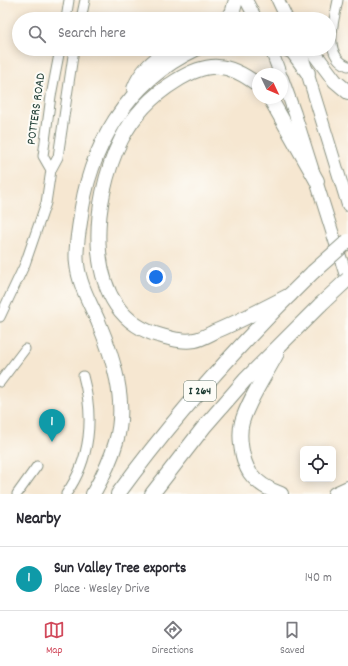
<!DOCTYPE html>
<meta charset="utf-8">
<style>
:root{--surface:#fff;--page:#f2f2f3;--text:#2b2b33;--muted:#7c7c81;--line:#e1e1e2;--accent:#d1495b}
body{margin:0;font-family:Dekko,sans-serif;background:var(--page);color:var(--text)}
.controls{position:absolute;right:12px;bottom:12px;display:grid;overflow:hidden;border-radius:6px;box-shadow:0 2px 10px #0003}
.controls button{width:36px;height:36px;display:grid;place-items:center;padding:0;border:0;border-bottom:1px solid var(--line);background:var(--surface);color:var(--text);font:20px sans-serif}
.compass{position:absolute;left:252px;top:68px;width:36px;height:36px;border-radius:50%;background:var(--surface);box-shadow:0 2px 10px #0003;rotate:134deg}
.you{position:absolute;left:156px;top:277px;width:14px;height:14px;margin:-10px;border:3px solid #fff;border-radius:50%;background:#1a73e8;box-shadow:0 0 0 6px #1a73e833}
.badge{display:grid;place-items:center;width:26px;height:26px;border-radius:50%;background:var(--accent);color:#fff;font-size:13px;font-weight:700}
.pin{position:absolute;translate:-50% -33px;filter:drop-shadow(0 1px 2px #0008)}
.pin::after{content:'';position:absolute;top:21px;width:14px;height:12px;background:inherit;clip-path:polygon(0 0,100% 0,50% 100%)}
.list{margin:0;padding:0;list-style:none}
h2{display:flex;justify-content:space-between;align-items:center;height:52px;margin:0;padding:0 16px;font-size:17px}
h2 small{font-size:13px;font-weight:400;color:var(--muted)}
.list li{display:grid;grid-template-columns:26px 1fr auto;gap:12px;align-items:center;box-sizing:border-box;height:64px;padding:0 16px;border-top:1px solid var(--line)}
.list b{display:block;font-size:15px;white-space:nowrap}
.list p{margin:0;font-size:13px;white-space:nowrap;color:var(--muted)}
.list em{font-size:13px;font-style:normal;color:var(--muted)}
.icon{flex:none;width:22px;height:22px;fill:none;stroke:currentColor;stroke-width:2;stroke-linecap:round;stroke-linejoin:round}
.map{position:relative;flex:none;width:348px;height:494px;overflow:hidden}
.search{position:absolute;background:var(--surface);box-shadow:0 2px 10px #0003;left:12px;right:12px;top:12px;height:44px;display:flex;align-items:center;gap:10px;box-sizing:border-box;padding:0 14px;border-radius:22px;color:var(--muted);font-size:15px}
.sheet{height:116px;background:var(--surface)}
nav{display:flex;justify-content:space-around;align-items:center;box-sizing:border-box;height:56px;border-top:1px solid var(--line);background:var(--surface);font-size:11px;color:var(--muted)}
nav a{display:grid;justify-items:center;gap:2px}
nav .on{color:var(--accent)}
.map>svg:first-child{display:block}
</style>
<div class="map">
<svg width="348" height="494" viewBox="0 0 348 494">
<rect width="100%" height="100%" fill="#fdfcf7"/>
<filter id="ink" filterUnits="userSpaceOnUse"><feTurbulence type="fractalNoise" baseFrequency=".025" numOctaves="2"/><feDisplacementMap in="SourceGraphic" scale="8" xChannelSelector="R" yChannelSelector="G"/><feConvolveMatrix kernelMatrix="1 2 1 2 8 2 1 2 1" color-interpolation-filters="sRGB"/></filter>
<filter id="wash" filterUnits="userSpaceOnUse"><feTurbulence type="fractalNoise" baseFrequency=".012" numOctaves="4" result="noise"/><feDisplacementMap in="SourceGraphic" scale="16" xChannelSelector="R" yChannelSelector="G"/><feGaussianBlur stdDeviation="0.9" result="paint"/><feColorMatrix in="noise" values="0 0 0 0 0 0 0 0 0 0 0 0 0 0 0 0 0 1.4 0 .05"/><feComposite in="paint" operator="in"/></filter>
<g filter="url(#wash)">
<rect width="100%" height="100%" fill="#f6e7d1"/>
</g>
<g filter="url(#ink)">
<g fill="none" stroke-linecap="round" stroke-linejoin="round">
<g stroke="#8a9282" stroke-width="11">
<g id="minor">
<path d="M338 0C334 22 322 55 348 66"/>
<polyline points="66,19 69,0"/>
<polyline points="81,19 85,0"/>
<polyline points="51,170 43,156 51,96 60,49"/>
<polyline points="0,317 25,264 46,203 51,170 58,157 74,49"/>
<polyline points="0,382 25,349"/>
<polyline points="17,494 37,466"/>
<path d="M66 494C91 459 94 417 83 376"/>
</g>
</g>
<g stroke="#8a9282" stroke-width="14">
<g id="major">
<polyline points="246,0 256,19"/>
<polyline points="278,0 287,19"/>
<polyline points="271,49 280,74"/>
<polyline points="300,49 348,205"/>
<polyline points="282,78 295,114 348,282"/>
</g>
</g>
<g stroke="#8a9282" stroke-width="16">
<g id="highway">
<polyline points="225,19 232,14 236,0"/>
<polyline points="287,49 293,52 308,73"/>
<polyline points="311,49 335,81 348,92"/>
<path d="M258 85C228 62 208 61 176 81 153 95 133 116 121 140 91 199 79 316 162 336 173 339 183 342 195 340 201 339 208 335 214 332 240 321 265 308 290 295"/>
<path d="M134 89C141 70 154 60 170 49"/>
<polyline points="270,98 317,181"/>
<path d="M277 353C266 375 249 398 242 422 238 436 242 461 250 473 257 483 270 490 281 494"/>
<path d="M93 494C102 478 111 460 116 442 128 402 113 357 98 321 90 303 79 284 77 264 75 251 78 236 80 222 88 149 127 81 196 49"/>
<path d="M118 494C176 414 242 341 313 272"/>
<polyline points="152,494 204,427 245,380 321,304"/>
<polyline points="335,494 348,488"/>
</g>
</g>
<use href="#minor" stroke="#fff" stroke-width="9"/>
<use href="#major" stroke="#fff" stroke-width="12"/>
<use href="#highway" stroke="#fff" stroke-width="14"/>
<g stroke="#8a9282" stroke-width="16" stroke-linecap="butt">
<g id="highway-bridge">
<polyline points="313,272 348,241"/>
<polyline points="321,304 348,279"/>
</g>
</g>
<use href="#highway-bridge" stroke="#fff" stroke-width="14"/>
</g>
</g>
<g text-anchor="middle" dominant-baseline="central" stroke-width="4" stroke-linejoin="round" paint-order="stroke">
<rect fill="#fdfcf7" stroke="#62766e" stroke-width="1" x="184" y="381" width="32" height="20" rx="3"/>
<g font-size="12" font-weight="bold" fill="#1f3d34">
<text x="200" y="391">I 264</text>
</g>
<g font-size="13" fill="#1f3d34" stroke="#fdfcf7">
<text transform="translate(37 109) rotate(-82)">POTTERS ROAD</text>
</g>
</g>
</svg>
<div class="controls">
<button><svg class="icon" aria-label="locate" viewBox="0 0 24 24"><circle cx="12" cy="12" r="6"/><path d="M12 2v4M12 18v4M2 12h4M18 12h4"/></svg></button>
</div>
<svg class="compass" viewBox="-18 -18 36 36"><path d="M0-13l5 13h-10z" fill="#e53935"/><path d="M0 13l5-13h-10z" fill="#7c7c81"/></svg>
<div class="you"></div>
<div class="pin badge" style="left:52px;top:442px;background:#0f9aa8">1</div>
<div class="search"><svg class="icon" aria-label="search" viewBox="0 0 24 24"><circle cx="10" cy="10" r="6"/><path d="M15 15l6 6"/></svg>Search here</div>
</div>
<section class="sheet">
<h2>Nearby<small></small></h2>
<ul class="list">
<li><span class="badge" style="background:#0f9aa8">1</span><div><b>Sun Valley Tree exports</b><p>Place · Wesley Drive</p></div><em>140 m</em></li>
</ul>
</section>
<nav>
<a class="on"><svg class="icon" aria-label="map" viewBox="0 0 24 24"><path d="M3 6l6-2 6 2 6-2v14l-6 2-6-2-6 2zM9 4v14M15 6v14"/></svg>Map</a>
<a><svg class="icon" aria-label="directions" viewBox="0 0 24 24"><path d="M12 3l9 9-9 9-9-9zM9 14v-3h6M13 9l2 2-2 2"/></svg>Directions</a>
<a><svg class="icon" aria-label="saved" viewBox="0 0 24 24"><path d="M7 4h10v16l-5-4-5 4z"/></svg>Saved</a>
</nav>
